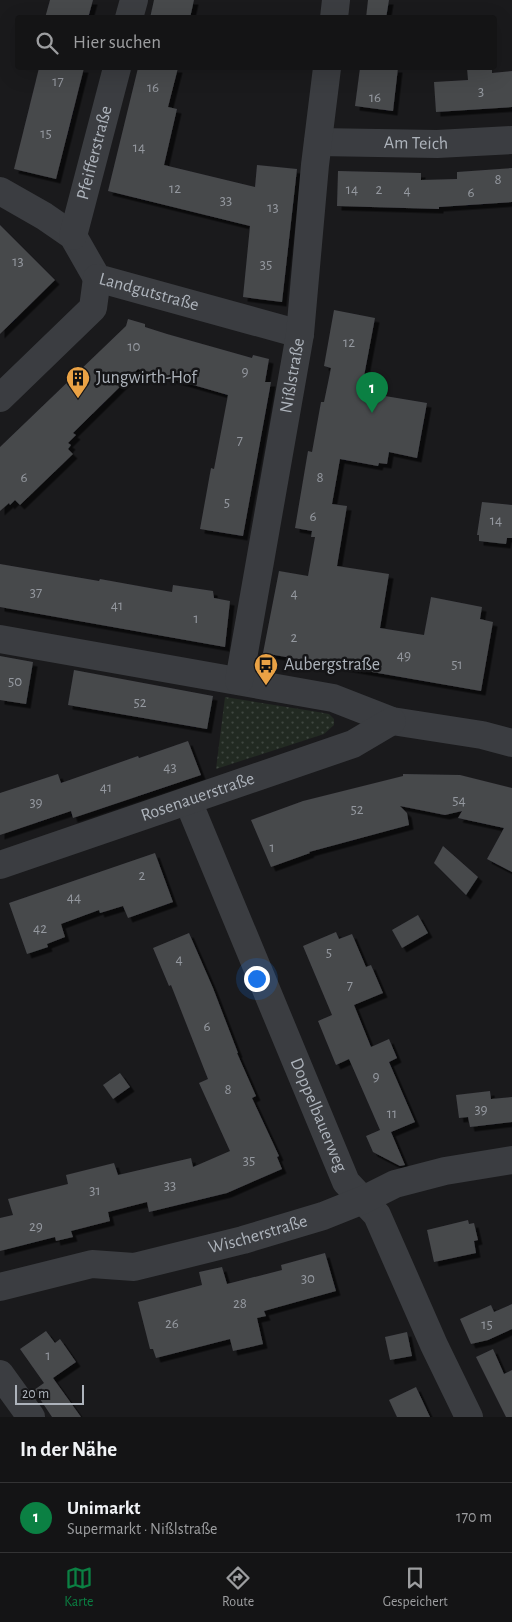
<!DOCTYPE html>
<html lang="de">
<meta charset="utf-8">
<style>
:root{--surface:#141415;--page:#1d1d1e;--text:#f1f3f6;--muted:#9d9ea0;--line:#333334;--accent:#0b8043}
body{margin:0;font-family:"Alegreya Sans",sans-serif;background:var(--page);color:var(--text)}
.scale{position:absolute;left:15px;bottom:12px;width:69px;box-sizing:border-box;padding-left:5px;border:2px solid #adb3bb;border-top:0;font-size:14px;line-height:18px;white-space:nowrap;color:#adb3bb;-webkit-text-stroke:4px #151517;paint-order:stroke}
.you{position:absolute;left:256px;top:978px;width:18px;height:18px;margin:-12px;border:4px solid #fff;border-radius:50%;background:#1a73e8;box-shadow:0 0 0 8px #1a73e833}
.badge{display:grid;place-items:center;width:32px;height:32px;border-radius:50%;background:var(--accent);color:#fff;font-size:16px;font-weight:700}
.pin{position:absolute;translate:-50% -41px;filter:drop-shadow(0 1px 2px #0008)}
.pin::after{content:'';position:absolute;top:26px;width:18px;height:15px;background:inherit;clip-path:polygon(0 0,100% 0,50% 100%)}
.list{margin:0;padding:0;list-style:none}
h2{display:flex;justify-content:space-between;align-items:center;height:65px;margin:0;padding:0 20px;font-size:21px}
h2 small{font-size:16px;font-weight:400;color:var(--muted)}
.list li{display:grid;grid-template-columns:32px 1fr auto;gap:15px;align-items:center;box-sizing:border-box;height:70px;padding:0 20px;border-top:1px solid var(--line)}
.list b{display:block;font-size:19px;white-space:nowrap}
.list p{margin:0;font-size:16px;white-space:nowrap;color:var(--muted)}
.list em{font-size:16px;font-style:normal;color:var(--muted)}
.icon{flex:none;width:28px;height:28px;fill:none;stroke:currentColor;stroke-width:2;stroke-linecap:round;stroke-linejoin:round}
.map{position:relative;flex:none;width:512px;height:1417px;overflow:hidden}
.search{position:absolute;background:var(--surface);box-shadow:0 5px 20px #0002;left:15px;right:15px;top:15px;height:55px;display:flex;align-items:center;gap:12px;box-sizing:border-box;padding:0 18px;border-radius:5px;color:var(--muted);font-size:19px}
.sheet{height:135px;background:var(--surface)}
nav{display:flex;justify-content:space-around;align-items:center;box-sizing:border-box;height:70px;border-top:1px solid var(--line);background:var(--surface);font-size:14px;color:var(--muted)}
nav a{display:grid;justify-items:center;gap:2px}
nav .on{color:var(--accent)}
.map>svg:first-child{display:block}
</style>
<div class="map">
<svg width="512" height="1417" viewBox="0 0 512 1417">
<defs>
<pattern id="green-dots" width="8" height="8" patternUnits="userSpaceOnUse" patternTransform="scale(1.25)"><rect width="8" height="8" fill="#222a22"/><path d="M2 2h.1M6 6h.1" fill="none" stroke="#3f4640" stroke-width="1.8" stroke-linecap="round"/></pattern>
<filter id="shadow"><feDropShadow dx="4.5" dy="4.5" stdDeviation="0" flood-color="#0009"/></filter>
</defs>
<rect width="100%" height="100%" fill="#1a1a1c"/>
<polygon fill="url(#green-dots)" points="225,697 318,712 329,714 334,719 334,725 324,734 216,769"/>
<g fill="#47484c" filter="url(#shadow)">
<polygon points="50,0 93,0 88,18 45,18"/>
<polygon points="154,0 194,0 190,18 150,18"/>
<polygon points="368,0 389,0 386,18 366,18"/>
<polygon points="39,68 84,68 56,179 14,169"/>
<polygon points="138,68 178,68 168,107 177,109 164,165 255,187 257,165 297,169 282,302 243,297 250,226 108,191"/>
<polygon points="360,68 398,68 393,111 355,106"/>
<polygon points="467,68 492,68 492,73 512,71 512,107 436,112 434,82 468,80"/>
<polygon points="512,168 512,202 439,207 439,209 337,206 338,171 421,173 421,180 457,179 457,172"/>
<polygon points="0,225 55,280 0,334"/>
<polygon points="334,310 375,318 361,392 427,403 417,458 389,452 387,464 379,463 378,466 340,459 332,504 347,506 337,566 389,574 380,628 424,635 431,597 482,607 480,619 493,622 481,691 263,653 279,571 308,576 315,537 311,537 312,531 295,528 308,451 312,452 321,402 324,402 331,368 324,366"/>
<polygon points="128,319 145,324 145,327 167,334 252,358 253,355 269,359 265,382 271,382 243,536 200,529 211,468 214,469 228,395 138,369 73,433 76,435 68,443 71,445 68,449 73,454 20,505 15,500 10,505 9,503 0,511 0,447 126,326"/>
<polygon points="482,502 512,505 512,538 507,538 506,544 479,541 479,535 477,535"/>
<polygon points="0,564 99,581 100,579 172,592 173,585 213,591 214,598 230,601 225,647 0,607"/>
<polygon points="0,656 33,662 26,704 0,700"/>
<polygon points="74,670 213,696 207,729 68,705"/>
<polygon points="188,741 201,775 73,818 71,811 0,835 0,793 58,774 61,783 138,756 139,758"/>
<polygon points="403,774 460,775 512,788 512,872 487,859 504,828 458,818 462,811 445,815 400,806 407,813 409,825 309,852 310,853 271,867 251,820 303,801 403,776"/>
<polygon points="443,846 478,877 466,895 434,863"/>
<polygon points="155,853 173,902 128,918 123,906 100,913 99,910 61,924 65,937 47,944 48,947 27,954 9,903"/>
<polygon points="418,915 428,933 402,948 392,930"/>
<polygon points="336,932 339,939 352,934 366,967 371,965 383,993 354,1005 371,1047 389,1039 397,1058 389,1062 415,1122 391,1132 405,1165 400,1166 373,1152 366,1136 380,1130 349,1059 336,1065 318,1021 332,1015 303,946"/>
<polygon points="189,933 213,988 238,1053 237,1053 256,1096 252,1098 279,1156 277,1157 282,1169 227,1193 149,1212 147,1202 108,1212 110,1221 71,1231 73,1237 56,1241 55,1237 0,1251 0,1218 13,1215 8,1199 68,1184 66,1175 114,1163 118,1175 191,1158 193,1167 230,1151 199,1083 208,1079 171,985 169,986 153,948"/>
<polygon points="120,1073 130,1087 113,1099 103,1085"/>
<polygon points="490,1091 491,1099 512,1097 512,1122 470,1127 468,1117 459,1118 456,1095"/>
<polygon points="468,1220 469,1224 474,1223 478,1240 474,1241 476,1253 434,1262 427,1230"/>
<polygon points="325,1253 336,1291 264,1311 266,1316 257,1318 263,1344 233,1351 230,1339 156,1358 153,1349 150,1349 138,1302 202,1285 199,1272 222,1267 227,1284 282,1270 281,1265"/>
<polygon points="512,1304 512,1329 488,1340 471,1344 460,1319 491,1305 494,1312"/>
<polygon points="46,1331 55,1343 60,1339 76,1362 53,1378 81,1417 52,1417 34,1390 44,1383 20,1349"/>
<polygon points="407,1332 412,1356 390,1360 385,1337"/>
<polygon points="493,1349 504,1374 512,1370 512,1417 506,1417 476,1357"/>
<polygon points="416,1387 430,1417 397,1417 389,1400"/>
</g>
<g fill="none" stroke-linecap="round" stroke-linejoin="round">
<g stroke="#3b3d41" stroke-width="28">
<polyline points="129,18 134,0"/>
<polyline points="334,18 336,0"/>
<path id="s1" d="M318 142 437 144 512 140"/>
<path id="s2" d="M0 191 44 216 73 236 97 278 300 334"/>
<path id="s3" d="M73 236 117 68"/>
<polyline points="0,398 93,308 97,278"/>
<polyline points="0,639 333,698 392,721 482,735 512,743"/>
<path id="s4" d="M239 681 300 334 315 165 327 68"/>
<path id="s5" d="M188 801 346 1182 377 1215 434 1345 469 1417"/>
<path id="s6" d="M0 865 353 744 392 721"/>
<path id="s7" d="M0 1287 92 1264 134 1267 243 1240 323 1216 363 1200 395 1184 445 1171 512 1160"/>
<polyline points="0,1374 31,1417"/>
</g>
</g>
<defs>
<g id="building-pin" transform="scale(1.25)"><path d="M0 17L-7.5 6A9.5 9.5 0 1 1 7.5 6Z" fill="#eaa245" stroke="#151517"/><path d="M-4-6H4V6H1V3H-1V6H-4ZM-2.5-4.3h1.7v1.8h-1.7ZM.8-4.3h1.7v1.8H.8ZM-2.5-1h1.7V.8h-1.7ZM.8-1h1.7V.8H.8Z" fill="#111"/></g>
<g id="bus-pin" transform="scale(1.25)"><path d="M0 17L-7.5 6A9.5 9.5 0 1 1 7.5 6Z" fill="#eaa245" stroke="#151517"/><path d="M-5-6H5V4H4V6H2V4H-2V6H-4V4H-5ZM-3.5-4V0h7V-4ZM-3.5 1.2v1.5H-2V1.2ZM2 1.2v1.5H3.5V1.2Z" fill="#111"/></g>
</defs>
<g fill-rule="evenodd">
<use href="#building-pin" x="78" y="378"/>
<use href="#bus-pin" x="266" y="665"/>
</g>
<g text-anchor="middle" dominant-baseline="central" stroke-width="5" stroke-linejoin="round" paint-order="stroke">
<g font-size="15" fill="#94989f">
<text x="58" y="81">17</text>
<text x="153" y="87">16</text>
<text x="481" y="91">3</text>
<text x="375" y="97">16</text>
<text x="46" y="133">15</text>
<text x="139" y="147">14</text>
<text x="498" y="179">8</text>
<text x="175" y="188">12</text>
<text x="352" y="189">14</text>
<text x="379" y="189">2</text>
<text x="407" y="190">4</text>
<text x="471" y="192">6</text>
<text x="226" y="200">33</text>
<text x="273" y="207">13</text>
<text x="18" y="261">13</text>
<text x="266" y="264">35</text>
<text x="349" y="342">12</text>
<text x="134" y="346">10</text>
<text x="245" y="371">9</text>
<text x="240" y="440">7</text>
<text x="24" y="477">6</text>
<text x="320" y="477">8</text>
<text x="227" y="502">5</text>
<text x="313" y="516">6</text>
<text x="496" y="520">14</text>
<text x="36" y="592">37</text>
<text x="294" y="593">4</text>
<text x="117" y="605">41</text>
<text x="196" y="618">1</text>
<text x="294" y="637">2</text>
<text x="404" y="655">49</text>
<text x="457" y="664">51</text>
<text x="15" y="681">50</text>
<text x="140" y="702">52</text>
<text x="170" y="767">43</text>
<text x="106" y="787">41</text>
<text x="459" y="800">54</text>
<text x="36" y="802">39</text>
<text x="357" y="809">52</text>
<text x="272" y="847">1</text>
<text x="142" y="875">2</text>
<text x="74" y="897">44</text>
<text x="40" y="928">42</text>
<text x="329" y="952">5</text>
<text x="179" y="959">4</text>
<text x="350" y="985">7</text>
<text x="207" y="1026">6</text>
<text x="376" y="1076">9</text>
<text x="228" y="1089">8</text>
<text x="481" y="1109">39</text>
<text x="392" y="1113">11</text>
<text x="249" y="1160">35</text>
<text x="170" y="1185">33</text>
<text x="95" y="1190">31</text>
<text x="36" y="1226">29</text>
<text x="308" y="1278">30</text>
<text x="240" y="1303">28</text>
<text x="172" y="1323">26</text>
<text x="487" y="1324">15</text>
<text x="48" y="1355">1</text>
</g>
<g font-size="18" fill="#adb3bb" stroke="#151517">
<text stroke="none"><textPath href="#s1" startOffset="98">Am Teich</textPath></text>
<text stroke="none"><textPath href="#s3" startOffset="86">Pfeifferstraße</textPath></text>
<text stroke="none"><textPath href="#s2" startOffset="188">Landgutstraße</textPath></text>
<text stroke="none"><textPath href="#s4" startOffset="310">Nißlstraße</textPath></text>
<text stroke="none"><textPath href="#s6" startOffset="209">Rosenauerstraße</textPath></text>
<text stroke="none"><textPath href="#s5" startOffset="340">Doppelbauerweg</textPath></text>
<text stroke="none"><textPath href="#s7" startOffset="265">Wischerstraße</textPath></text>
</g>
<g font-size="18" fill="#adb3bb" stroke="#151517" text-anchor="start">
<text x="96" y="378">Jungwirth-Hof</text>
<text x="284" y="665">Aubergstraße</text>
</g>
</g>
</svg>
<div class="scale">20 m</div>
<div class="you"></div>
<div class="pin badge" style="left:372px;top:413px">1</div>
<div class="search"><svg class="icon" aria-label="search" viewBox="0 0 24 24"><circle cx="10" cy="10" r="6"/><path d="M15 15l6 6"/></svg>Hier suchen</div>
</div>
<section class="sheet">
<h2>In der Nähe<small></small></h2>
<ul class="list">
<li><span class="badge">1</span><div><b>Unimarkt</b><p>Supermarkt · Nißlstraße</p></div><em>170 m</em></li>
</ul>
</section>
<nav>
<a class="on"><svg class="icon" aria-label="map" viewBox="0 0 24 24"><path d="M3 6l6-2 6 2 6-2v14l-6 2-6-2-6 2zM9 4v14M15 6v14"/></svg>Karte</a>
<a><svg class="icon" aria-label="directions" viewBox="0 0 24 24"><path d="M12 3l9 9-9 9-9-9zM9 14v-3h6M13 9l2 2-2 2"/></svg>Route</a>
<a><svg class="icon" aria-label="saved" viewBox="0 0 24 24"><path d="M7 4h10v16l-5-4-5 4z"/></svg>Gespeichert</a>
</nav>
